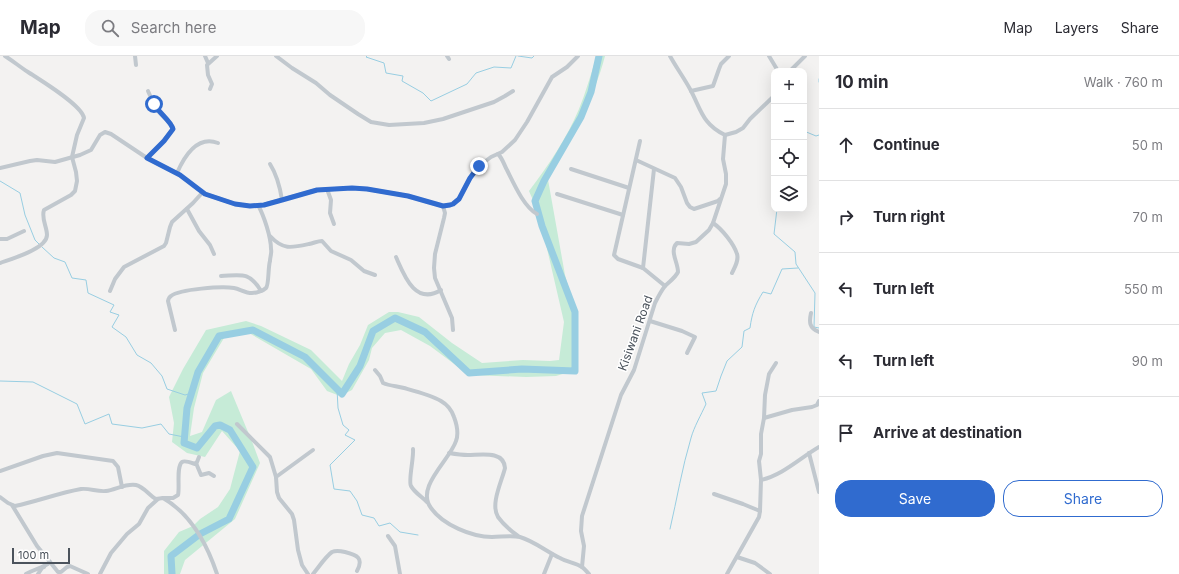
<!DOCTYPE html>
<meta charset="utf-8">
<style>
:root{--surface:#fff;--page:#f7f7f7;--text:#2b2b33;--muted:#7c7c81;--line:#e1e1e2;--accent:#306bcf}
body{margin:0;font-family:Inter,sans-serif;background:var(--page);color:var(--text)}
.controls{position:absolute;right:12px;top:12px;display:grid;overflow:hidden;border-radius:8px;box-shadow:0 4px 16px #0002}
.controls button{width:36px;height:36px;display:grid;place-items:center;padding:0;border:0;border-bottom:1px solid var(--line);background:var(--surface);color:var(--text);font:20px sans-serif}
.scale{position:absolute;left:12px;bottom:10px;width:58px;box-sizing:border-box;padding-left:4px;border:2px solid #4b535c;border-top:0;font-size:11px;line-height:14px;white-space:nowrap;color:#4b535c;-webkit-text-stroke:3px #fff;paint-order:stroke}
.stop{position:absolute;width:12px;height:12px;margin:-9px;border:3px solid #306bcf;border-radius:50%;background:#fff}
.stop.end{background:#306bcf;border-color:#fff;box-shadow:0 1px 4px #0008}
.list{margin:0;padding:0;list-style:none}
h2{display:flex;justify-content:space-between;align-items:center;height:52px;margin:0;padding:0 16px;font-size:17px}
h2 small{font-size:13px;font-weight:400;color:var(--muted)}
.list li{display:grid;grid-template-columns:26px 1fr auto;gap:12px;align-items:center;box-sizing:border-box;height:72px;padding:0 16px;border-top:1px solid var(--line)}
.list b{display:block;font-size:15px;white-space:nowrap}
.list em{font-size:13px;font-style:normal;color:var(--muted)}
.actions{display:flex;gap:8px;padding:12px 16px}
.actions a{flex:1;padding:9px 0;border:1px solid var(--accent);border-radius:16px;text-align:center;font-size:14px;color:var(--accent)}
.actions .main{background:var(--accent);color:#fff}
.icon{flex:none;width:22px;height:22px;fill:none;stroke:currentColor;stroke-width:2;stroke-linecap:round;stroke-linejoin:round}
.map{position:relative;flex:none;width:819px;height:518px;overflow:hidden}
header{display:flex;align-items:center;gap:24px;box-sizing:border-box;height:56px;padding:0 20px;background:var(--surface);border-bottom:1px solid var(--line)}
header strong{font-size:19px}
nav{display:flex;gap:22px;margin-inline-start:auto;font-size:14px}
.search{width:280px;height:36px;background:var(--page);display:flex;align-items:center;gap:10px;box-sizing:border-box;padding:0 14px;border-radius:16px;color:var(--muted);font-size:15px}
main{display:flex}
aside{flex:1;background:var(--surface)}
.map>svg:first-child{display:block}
</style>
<header>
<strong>Map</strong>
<div class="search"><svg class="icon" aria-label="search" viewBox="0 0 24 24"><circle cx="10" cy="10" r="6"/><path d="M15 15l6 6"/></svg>Search here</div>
<nav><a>Map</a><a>Layers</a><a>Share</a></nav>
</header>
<main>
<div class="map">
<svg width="819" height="518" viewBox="0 0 819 518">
<rect width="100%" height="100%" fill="#f3f2f1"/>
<path fill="#c6ebd7" d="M597 0H605C594 43 570 81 547 118L565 219 576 258V314L556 320 526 321 469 319 430 290 401 274 385 277 372 292 369 304 352 334 340 340 327 335 311 313 249 277 224 282 203 317 194 352 190 380 202 376 216 344 231 335 253 388 260 407 235 463 185 504 180 518H164V495L179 476 193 470 200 463 218 451 230 433 240 395 222 375 205 401 187 397 172 386 174 367 169 341 183 313 206 274 246 265 261 270 311 294 342 325 349 308 360 289 368 269 389 256H398L419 261 452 287 482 307 523 304 550 305 559 304 564 266 539 158 529 135C548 110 567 82 579 53 586 36 591 17 597 0Z"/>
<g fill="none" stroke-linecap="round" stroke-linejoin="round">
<g stroke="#98cee2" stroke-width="1">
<polyline points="367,0 366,1 384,7 386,17 403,20 402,25 423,37 431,45 467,28 476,17 494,11 511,12 516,0"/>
<polyline points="518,0 532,2 534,0"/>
<polyline points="819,23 819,26"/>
<polyline points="804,75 816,80 819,79"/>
<polyline points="0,125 20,137 25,159 35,184 40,189"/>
<polyline points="777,153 774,178 795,196 796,208 815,237 814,271 819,272"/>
<polyline points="42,191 54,202 65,206 72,222 86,224 88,237 114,249 110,256 119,259 112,271 126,281 137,299 151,307 162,320 167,333 185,339 192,337"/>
<polyline points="0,325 33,326 77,348 85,368 109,358 112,368 142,372 161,368 169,378 184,381"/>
<polyline points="337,333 338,352 343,369 349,374 345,379 355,384 330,409 334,433 350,435 357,445 362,459 374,462 379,470 390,467 400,476 418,479"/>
<path d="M670 473C677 443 682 412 691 382 694 371 701 359 706 348L702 337 716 335 721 320 727 305 742 291 744 275 750 272C752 257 755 249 763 236L771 238 782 213 798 212"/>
</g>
<polyline stroke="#98cee2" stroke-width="7" points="172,518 171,500 200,478 229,463 253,411 230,374 220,369 215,370 197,392 184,387 187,352 198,316 219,280 253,274 305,301 342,338 360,310 373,275 395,262 425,276 469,317 522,313 575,315 575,256 542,170 535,145 544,125 581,61 591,36 599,0"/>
<g stroke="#c1c8ce" stroke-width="4">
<polyline points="135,0 136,9"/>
<polyline points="205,0 208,7"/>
<polyline points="276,0 292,12 316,27 330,39 358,58 371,66 389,69 424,67 443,63 494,46 505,40 513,35"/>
<polyline points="447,0 449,3"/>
<path d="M670 0C676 11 684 22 690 33 701 53 702 68 725 79L736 76 743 72 750 63 774 40"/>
<polyline points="769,0 778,15"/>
<polyline points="790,15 805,0"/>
<polyline points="210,33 212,28 208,19 207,9 217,0"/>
<polyline points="691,35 713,30 719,13 721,8 729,0"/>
<polyline points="640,85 614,199 618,203 643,212 665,230"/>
<path d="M498 98C503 103 504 109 507 114 514 128 524 151 537 158"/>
<polyline points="147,102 160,89 173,73 171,68 156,53 148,35"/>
<polyline points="636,104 675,122 681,131 687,147 690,151 694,153 718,145 720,143"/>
<path d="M270 108C277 119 280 131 282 144"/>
<polyline points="0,112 30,105 37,104 55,106 80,99 91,94 100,79 105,76 111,78 147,102 180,119 205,138 235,148 249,150 263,149 317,134 352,132 367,133 408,140 443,150 450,149 453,148 459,143 470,122 479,110 491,101 502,96 515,84 527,66 552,21 567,11 578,0"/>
<polyline points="571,113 629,132"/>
<path d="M177 117C184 101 197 79 218 87"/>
<polyline points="327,133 331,144 330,157 334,168"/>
<polyline points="557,138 623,159"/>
<polyline points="443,150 445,157 444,162 435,198 434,212 435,222 452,262 453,274"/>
<polyline points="187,153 199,175 210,189 214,198"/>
<path d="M713 167C722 173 734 188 737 198 739 204 735 211 732 217"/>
<path d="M270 180C283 194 291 192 309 188 314 187 318 185 322 185L331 195 351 204 364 215 375 219"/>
<polyline points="0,183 7,183 24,175"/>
<path d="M396 201C404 219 415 250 441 234"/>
<path d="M0 207C11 203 47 193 47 179 47 171 41 162 44 154L71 139 75 135 77 125 76 116 72 101 77 79 84 62C82 49 40 24 28 16 20 11 13 5 5 0"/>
<polyline points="643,212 654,113"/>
<path d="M221 220C241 219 249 215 261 235"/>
<polyline points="110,235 115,223 124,211 164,190 166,187 170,171 172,166 193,147 202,137"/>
<path d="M811 257C809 266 809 272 819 276"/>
<polyline points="650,265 682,275 695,281 687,297"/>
<path d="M175 274 168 245C169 242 168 242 171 240 180 233 222 230 234 232 240 233 245 237 252 237 256 237 263 235 266 232 269 229 268 211 270 205 270 201 272 197 271 193 271 181 264 160 258 149"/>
<path d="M375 314 380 320 383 327C390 330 397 330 404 332 415 335 431 339 441 345 448 349 452 355 454 361 457 369 459 377 456 385 450 404 415 431 431 452 443 469 472 481 492 481 501 481 511 479 520 481 534 485 547 496 560 502 567 506 576 507 582 511 585 513 587 516 589 518"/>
<polyline points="764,362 792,354 812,351 817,349 819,345"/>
<polyline points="237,368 270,401 276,421 277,436 279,442 292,458 294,464 298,494 302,509 308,518"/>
<path d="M413 393C414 402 408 425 411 430 414 436 422 441 427 446"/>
<path d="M449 397C455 398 462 399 468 399 480 399 504 394 505 412 502 425 490 448 498 461 503 468 511 475 518 480"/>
<polyline points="809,397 819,436"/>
<polyline points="196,407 201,419 209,417 214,420"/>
<polyline points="0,415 43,400 57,397 113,405 118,411 122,431"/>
<polyline points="276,421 313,394"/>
<path d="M761 424C783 419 800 402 819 391"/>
<polyline points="714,438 743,448 760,455"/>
<path d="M0 441 8 447 15 450C38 445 59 437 81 433 90 432 97 436 106 435 115 434 126 427 136 429 144 431 149 439 156 443L163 442C191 458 207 488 217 518"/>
<path d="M163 442H173L178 439C180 432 176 411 182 406 185 404 192 407 195 408L197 406 199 401"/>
<polyline points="12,449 37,490 50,506 58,516 61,516 67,511 70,510 88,518"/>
<polyline points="388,480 395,490 400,518"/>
<polyline points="737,501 755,507 770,518"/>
<path d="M582 511 584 490 581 475 582 460 621 339 634 314 655 247C658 241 661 235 665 230 670 225 675 222 678 216 678 206 669 195 677 187L689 188 696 186 709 174 713 167 726 128V118L723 103 725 79"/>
<path d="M26 518C34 513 44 512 50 506"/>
<polyline points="38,518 42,512 44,511"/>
<polyline points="100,518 111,497 127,478 139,468 148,452 158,443"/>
<path d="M313 518C318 512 326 500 332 496 336 494 341 495 345 496 357 499 364 502 357 515"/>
<polyline points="544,518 552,498"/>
<polyline points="727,518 759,461 760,455 761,424 759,405 761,398 761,378 764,362 765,339 769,318 776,307"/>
</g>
</g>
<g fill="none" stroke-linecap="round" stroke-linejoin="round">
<path stroke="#306bcf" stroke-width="5" d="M154 48C159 57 171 65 173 73L164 85 147 102 180 119 205 138 235 148 250 150 264 149 282 144 317 134 352 132 367 133 408 140 443 150 450 149 453 148 459 143 470 122 479 110"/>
</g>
<g text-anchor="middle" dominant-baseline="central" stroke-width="3" stroke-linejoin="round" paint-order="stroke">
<g font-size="12" fill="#4b535c" stroke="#fff">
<text transform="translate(635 277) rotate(-70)">Kisiwani Road</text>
</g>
</g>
</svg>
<div class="controls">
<button>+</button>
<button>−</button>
<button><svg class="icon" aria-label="locate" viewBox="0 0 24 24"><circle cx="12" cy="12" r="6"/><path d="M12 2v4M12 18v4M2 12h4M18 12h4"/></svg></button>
<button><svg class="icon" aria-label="layers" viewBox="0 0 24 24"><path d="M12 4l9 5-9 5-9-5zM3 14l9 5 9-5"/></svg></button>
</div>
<div class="scale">100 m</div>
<div class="stop" style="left:154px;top:48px"></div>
<div class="stop end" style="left:479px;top:110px"></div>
</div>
<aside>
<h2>10 min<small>Walk · 760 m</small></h2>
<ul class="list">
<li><svg class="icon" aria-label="ahead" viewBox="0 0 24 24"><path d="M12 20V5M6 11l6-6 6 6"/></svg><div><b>Continue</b></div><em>50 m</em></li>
<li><svg class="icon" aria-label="right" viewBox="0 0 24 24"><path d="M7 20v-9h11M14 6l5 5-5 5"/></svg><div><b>Turn right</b></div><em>70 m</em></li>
<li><svg class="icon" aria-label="left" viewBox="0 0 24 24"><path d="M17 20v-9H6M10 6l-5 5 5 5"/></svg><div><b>Turn left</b></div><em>550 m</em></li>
<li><svg class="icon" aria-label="left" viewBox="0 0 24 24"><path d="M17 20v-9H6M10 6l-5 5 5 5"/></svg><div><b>Turn left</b></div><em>90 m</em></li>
<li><svg class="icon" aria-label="arrive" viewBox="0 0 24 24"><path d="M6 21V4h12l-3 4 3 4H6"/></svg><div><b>Arrive at destination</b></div></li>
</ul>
<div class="actions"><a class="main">Save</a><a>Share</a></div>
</aside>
</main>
